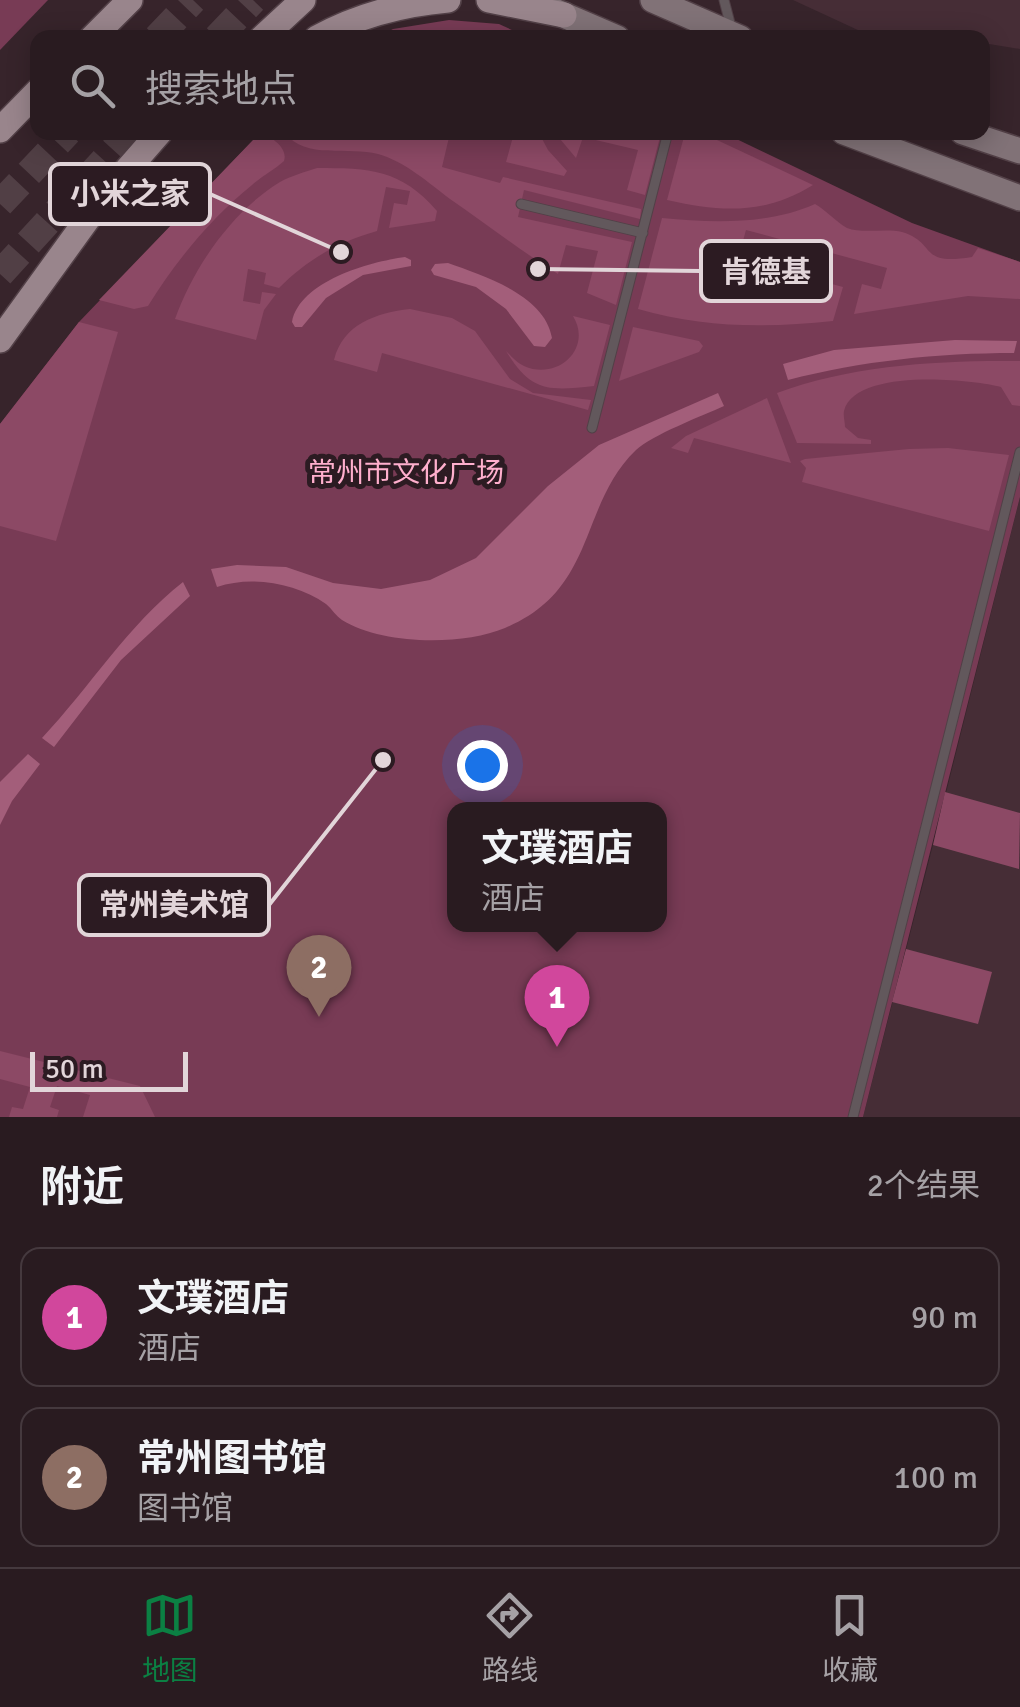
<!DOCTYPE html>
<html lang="zh">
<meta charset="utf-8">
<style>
:root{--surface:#291b20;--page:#35282d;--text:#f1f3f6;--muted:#a5a1a5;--line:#45393e;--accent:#0b8043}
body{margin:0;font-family:Signika,"Noto Sans SC",sans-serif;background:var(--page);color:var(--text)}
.scale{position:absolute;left:30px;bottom:25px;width:158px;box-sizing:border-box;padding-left:10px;border:5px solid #e2d5d9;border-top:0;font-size:28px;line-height:35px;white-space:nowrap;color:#e2d5d9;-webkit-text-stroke:8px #2c1b22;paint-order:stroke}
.you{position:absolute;left:482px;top:765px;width:35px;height:35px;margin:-25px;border:8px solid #fff;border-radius:50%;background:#1a73e8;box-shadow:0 0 0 15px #1a73e833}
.badge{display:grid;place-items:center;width:65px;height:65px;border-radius:50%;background:var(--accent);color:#fff;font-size:32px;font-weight:700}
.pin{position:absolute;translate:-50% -82px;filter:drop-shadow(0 2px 5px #0008)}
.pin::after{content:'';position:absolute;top:52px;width:35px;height:30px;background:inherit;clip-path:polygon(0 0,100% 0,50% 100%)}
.popup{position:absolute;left:447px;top:802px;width:220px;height:130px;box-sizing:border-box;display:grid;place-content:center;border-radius:20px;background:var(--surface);filter:drop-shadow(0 2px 8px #0005);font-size:32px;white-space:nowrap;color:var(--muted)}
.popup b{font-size:38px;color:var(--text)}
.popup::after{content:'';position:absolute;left:50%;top:100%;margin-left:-20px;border:20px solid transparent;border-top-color:var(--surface)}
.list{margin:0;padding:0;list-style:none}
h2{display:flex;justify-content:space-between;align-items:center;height:130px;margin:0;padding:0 40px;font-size:42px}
h2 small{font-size:32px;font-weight:400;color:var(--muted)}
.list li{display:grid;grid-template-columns:65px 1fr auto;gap:30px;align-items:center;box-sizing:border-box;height:140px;margin:0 20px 20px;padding:0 20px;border:2px solid var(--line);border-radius:20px}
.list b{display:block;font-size:38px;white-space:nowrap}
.list p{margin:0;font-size:32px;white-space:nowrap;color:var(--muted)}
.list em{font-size:32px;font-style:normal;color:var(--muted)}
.icon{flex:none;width:55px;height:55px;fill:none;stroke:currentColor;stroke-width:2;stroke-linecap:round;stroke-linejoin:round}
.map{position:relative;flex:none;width:1020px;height:1117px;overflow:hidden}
.search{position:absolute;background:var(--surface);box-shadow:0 5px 25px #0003;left:30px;right:30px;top:30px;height:110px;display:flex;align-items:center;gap:25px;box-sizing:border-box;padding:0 35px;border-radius:20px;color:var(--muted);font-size:38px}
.sheet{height:450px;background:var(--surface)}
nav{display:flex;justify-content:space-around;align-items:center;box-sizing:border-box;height:140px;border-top:2px solid var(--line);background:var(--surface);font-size:28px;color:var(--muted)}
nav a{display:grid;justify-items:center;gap:5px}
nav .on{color:var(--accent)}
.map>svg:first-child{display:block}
</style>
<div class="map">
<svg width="1020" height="1117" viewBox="0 0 1020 1117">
<rect width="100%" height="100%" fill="#37242b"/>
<g fill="#462d36">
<polygon points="793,0 1020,0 1020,49 983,43 982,38 873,37"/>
<polygon points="1020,497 1020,1117 863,1117 933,845"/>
</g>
<g fill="#783b55" fill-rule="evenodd">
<polygon points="0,0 48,0 0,50"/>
<polygon points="449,20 499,24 527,37 376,38 393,29"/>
<path d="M260 133H724L912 223 1020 262V497L863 1117H0V424L79 322ZM454 810H660V924H454Z"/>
</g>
<g fill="#8c4965">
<path d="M285 133H450L442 167 500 183 503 177 641 209 640 219 524 190 518 217 632 242 616 305 587 293 598 251 566 245 558 274C521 251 486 224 450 199 429 183 404 161 378 154 349 146 305 160 285 133Z"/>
<polygon points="514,133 539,133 548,150 567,171 564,176 506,162"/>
<polygon points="555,133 661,133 645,195 627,190 638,150 583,137 576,158"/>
<path d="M685 133H702L813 185C765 215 720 212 667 200Z"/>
<path d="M263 135C274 138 288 149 284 161 274 170 262 176 252 185 212 217 175 262 148 306L134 309 99 300 254 139Z"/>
<path d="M317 168C369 168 401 169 437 211L435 221 389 228 394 203 407 205 410 191 386 187 377 231C338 242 308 259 279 288L264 284 266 273 248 269 243 301 260 304 262 292 276 294 264 310 256 340 175 319C194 267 231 212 280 182 291 176 305 172 317 168Z"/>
<path d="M815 204C826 210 836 222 847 228 862 234 886 228 902 232 938 243 917 266 972 257L978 248 1020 262V299L968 296 854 314 862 284 881 289 887 268 746 230 738 259 843 287 833 321C766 328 703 328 638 309L662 218C712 223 768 225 815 204Z"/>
<path d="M410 309 452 318 475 331 510 379 533 393 591 400 588 410 382 353 377 372 334 360C343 324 376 313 410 309Z"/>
<path d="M573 316 610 325 594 386C548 391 531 392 506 351 511 356 517 363 524 366 557 381 593 349 573 316Z"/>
<polygon points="79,322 118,332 56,541 0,526 0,424"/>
<polygon points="633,327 699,341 703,346 699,352 619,381"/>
<path d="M1020 361V406L1012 405 1001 387C970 379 855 368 844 411 843 416 845 422 845 427L858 438 871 440V444L797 443 777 393C851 365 941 360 1020 361Z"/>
<polygon points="767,398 791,463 694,438 688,453 671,448 686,436"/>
<polygon points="948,448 1009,455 989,531 802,482 806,468 800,461 805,459 909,449"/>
<polygon points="945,792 1020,813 1019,869 933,845"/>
<polygon points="906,949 992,972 978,1024 892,1002"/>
<polygon points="0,1051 140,1086 155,1117 83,1117 90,1095 57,1086 50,1107 59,1110 57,1117 9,1117 12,1107 23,1109 30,1087 0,1079"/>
</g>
<g fill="#a35e7a">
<path d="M405 257 411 260V266L363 275 326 298 302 327H295L292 322C300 281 369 262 405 257Z"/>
<path d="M448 263C484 276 545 295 552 338L545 347 534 346 506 309 476 287 434 275 431 270 435 264Z"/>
<path d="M955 340 1017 341 1014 353C938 353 861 361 788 380L783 364 834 350Z"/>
<path d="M718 393 724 406C702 416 652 435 636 450 578 506 598 589 505 628 462 646 382 645 342 620 336 616 332 609 326 604 297 583 251 575 217 587L211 569 237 565 286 567 333 583 381 589 430 580 476 558 548 486 599 445Z"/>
<path d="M183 582 190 596 121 660 54 747 42 738C90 687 128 625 183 582Z"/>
<polygon points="28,754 40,764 12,801 0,825 0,782"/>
</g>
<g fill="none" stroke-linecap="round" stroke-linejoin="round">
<g stroke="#513f45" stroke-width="28" stroke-dasharray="28 14" stroke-linecap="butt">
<polyline points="157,38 193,0"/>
<polyline points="217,38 253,0"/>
<polyline points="0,204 68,132"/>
<polyline points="0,274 130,132"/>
</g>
<g stroke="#524047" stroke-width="11">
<g id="service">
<polyline points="724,0 731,27"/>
<polyline points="521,204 643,233"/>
<polyline points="592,428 668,132"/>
<polyline points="853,1117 1020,452"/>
</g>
</g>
<g stroke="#524047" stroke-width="28">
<g id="secondary">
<polyline points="653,0 740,38"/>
<polyline points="545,7 617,38"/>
<polyline points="844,132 1020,198"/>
<polyline points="963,132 1020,151"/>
</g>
</g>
<g stroke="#524047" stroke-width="28">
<g id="primary">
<polyline points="489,0 564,15"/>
<polyline points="92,38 130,0"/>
<polyline points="262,38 303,0"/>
<path d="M317 38C359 15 401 4 448 0"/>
<polyline points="0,130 38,91"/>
<polyline points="0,340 105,195 160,132"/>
</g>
</g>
<use href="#service" stroke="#62585c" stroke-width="9"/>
<use href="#secondary" stroke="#817277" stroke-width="25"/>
<use href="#primary" stroke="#99858c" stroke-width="25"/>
</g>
<g text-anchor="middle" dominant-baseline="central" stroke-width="10" stroke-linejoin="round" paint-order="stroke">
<g font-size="28" fill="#ffafcd" stroke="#2c1b22">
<text x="406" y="473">常州市文化广场</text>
</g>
</g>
<path fill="none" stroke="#e2d5d9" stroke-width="4" d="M341 252L210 194M538 269L701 271M383 760L269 905"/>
<g fill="#e2d5d9" stroke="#2c1b22" stroke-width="4">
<circle cx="341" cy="252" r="10"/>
<circle cx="538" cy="269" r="10"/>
<circle cx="383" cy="760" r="10"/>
</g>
<g fill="#2c1b22" stroke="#e2d5d9" stroke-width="4">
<rect x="50" y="164" width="160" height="60" rx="10"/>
<rect x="701" y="241" width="130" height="60" rx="10"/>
<rect x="79" y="875" width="190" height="60" rx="10"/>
</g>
<g font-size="30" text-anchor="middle" font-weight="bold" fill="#e2d5d9">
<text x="130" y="204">小米之家</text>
<text x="766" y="282">肯德基</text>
<text x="174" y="915">常州美术馆</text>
</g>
</svg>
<div class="scale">50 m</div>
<div class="you"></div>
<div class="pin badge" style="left:557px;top:1047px;background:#d1479c">1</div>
<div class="popup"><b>文璞酒店</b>酒店</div>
<div class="pin badge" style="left:319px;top:1017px;background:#8d6e63">2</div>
<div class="search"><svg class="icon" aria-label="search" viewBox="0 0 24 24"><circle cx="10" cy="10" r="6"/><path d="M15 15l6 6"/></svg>搜索地点</div>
</div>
<section class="sheet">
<h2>附近<small>2个结果</small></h2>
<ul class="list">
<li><span class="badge" style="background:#d1479c">1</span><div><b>文璞酒店</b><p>酒店</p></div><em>90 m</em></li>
<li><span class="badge" style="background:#8d6e63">2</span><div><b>常州图书馆</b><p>图书馆</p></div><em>100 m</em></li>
</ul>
</section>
<nav>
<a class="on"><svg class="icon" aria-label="map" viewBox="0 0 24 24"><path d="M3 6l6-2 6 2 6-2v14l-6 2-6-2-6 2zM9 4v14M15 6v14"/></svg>地图</a>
<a><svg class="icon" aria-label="directions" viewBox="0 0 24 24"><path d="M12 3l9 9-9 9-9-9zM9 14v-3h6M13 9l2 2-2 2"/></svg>路线</a>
<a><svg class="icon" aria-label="saved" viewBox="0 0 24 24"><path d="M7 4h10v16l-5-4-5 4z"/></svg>收藏</a>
</nav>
